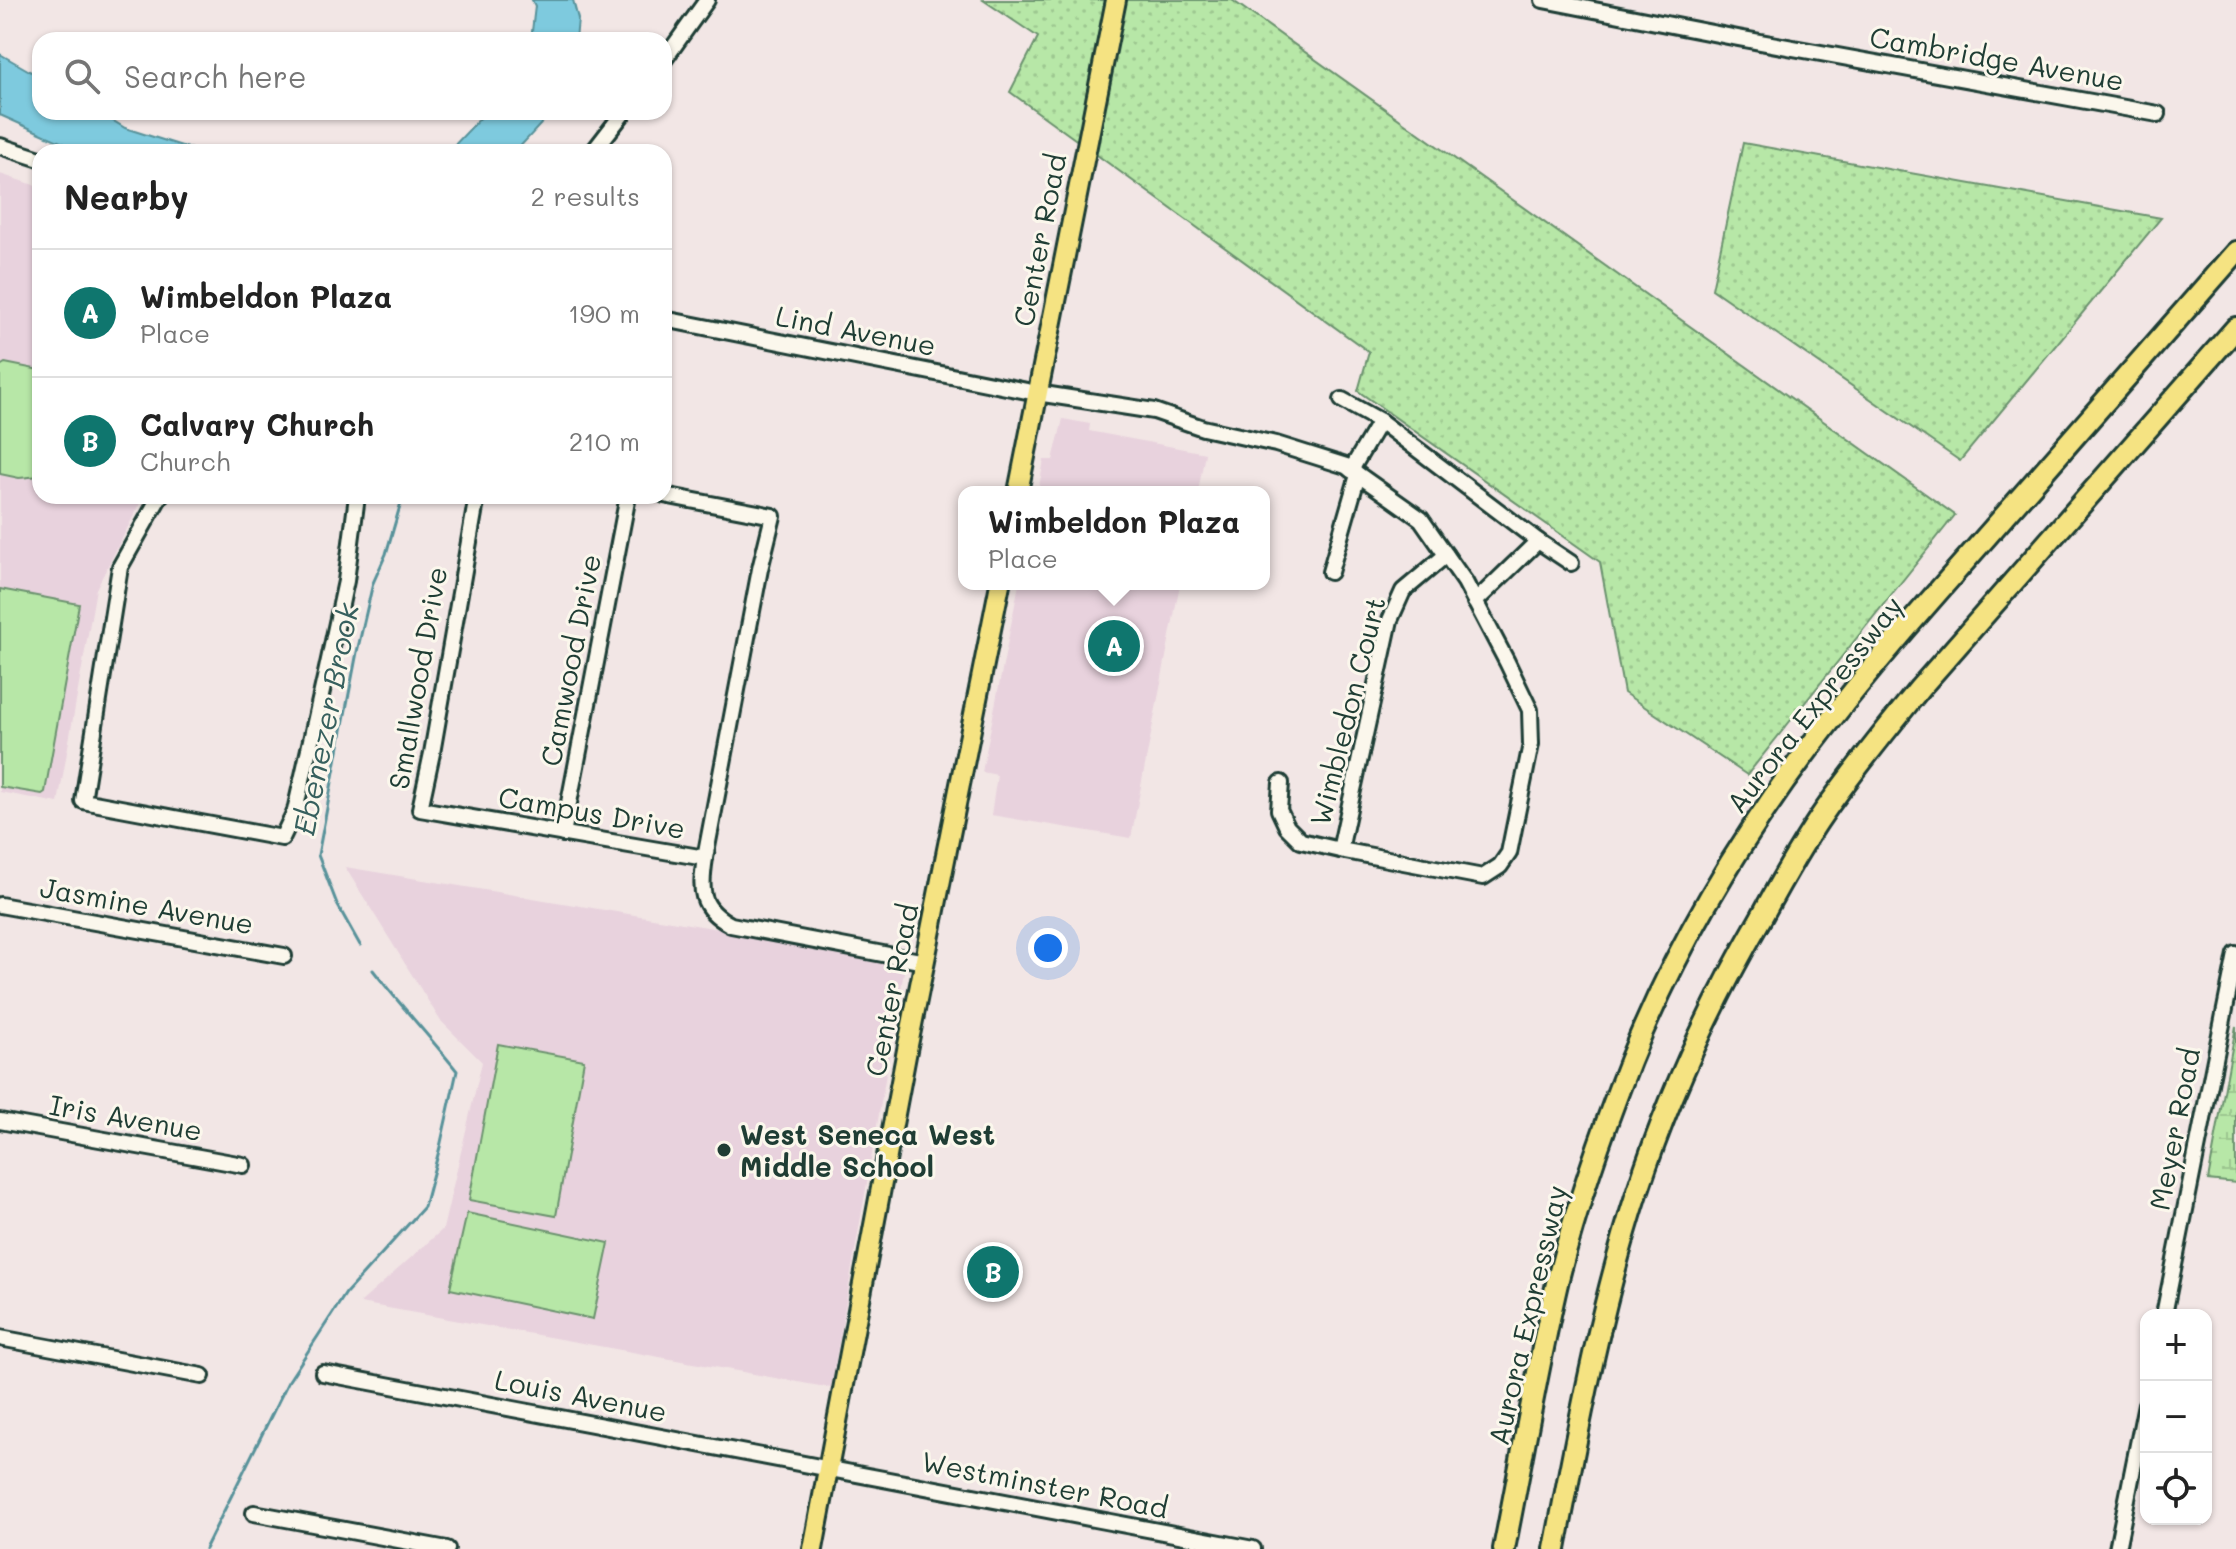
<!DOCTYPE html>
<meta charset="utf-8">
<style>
:root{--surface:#fff;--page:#f6f6f6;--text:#222;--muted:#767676;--line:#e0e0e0;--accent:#0f766e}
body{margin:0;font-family:Mali,sans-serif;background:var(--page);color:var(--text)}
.controls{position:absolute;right:24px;bottom:24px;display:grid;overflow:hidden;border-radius:16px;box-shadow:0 2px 6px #0004}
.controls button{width:72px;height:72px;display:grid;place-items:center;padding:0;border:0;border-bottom:2px solid var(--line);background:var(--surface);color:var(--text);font:40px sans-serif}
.you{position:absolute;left:1048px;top:948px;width:28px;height:28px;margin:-20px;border:6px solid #fff;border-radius:50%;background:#1a73e8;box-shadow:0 0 0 12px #1a73e833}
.badge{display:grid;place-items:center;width:52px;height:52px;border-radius:50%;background:var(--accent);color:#fff;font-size:26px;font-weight:700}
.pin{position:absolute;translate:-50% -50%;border:4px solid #fff;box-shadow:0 2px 8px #0006}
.popup{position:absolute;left:958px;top:486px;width:312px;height:104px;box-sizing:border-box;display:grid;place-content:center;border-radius:16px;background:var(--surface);filter:drop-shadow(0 2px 6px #0005);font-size:26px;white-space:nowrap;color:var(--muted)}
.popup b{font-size:30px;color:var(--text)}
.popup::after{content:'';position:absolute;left:50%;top:100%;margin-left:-16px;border:16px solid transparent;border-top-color:var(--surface)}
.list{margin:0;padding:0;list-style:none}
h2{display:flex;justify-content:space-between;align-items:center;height:104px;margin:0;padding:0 32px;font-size:34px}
h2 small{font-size:26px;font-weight:400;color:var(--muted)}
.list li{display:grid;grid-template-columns:52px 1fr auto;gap:24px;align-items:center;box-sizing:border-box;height:128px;padding:0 32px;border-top:2px solid var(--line)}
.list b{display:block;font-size:30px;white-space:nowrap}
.list p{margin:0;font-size:26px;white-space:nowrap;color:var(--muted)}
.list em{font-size:26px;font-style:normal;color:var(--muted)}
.icon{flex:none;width:44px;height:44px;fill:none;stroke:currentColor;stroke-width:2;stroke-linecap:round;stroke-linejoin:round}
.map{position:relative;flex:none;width:2236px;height:1549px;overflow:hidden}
.search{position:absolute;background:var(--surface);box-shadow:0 2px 6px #0004;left:32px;top:32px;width:640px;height:88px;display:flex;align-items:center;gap:20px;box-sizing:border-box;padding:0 28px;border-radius:24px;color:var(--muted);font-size:30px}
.panel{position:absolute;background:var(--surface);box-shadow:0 2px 6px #0004;left:32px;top:144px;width:640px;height:360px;border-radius:24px}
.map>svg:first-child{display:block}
</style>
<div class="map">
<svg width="2236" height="1549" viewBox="0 0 2236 1549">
<defs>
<pattern id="grass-dots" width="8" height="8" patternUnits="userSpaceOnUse" patternTransform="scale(2)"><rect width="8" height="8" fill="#b7e7a7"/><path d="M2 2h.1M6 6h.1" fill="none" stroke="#9dc790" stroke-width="1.8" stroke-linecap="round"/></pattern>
<pattern id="wetland-marsh" width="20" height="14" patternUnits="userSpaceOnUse" patternTransform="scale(2)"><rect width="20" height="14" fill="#b7e7a7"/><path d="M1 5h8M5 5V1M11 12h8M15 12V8" fill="none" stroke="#9dc790"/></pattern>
</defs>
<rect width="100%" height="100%" fill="#f2e6e5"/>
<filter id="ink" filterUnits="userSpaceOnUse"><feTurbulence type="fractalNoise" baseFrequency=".0125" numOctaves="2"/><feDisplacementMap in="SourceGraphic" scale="16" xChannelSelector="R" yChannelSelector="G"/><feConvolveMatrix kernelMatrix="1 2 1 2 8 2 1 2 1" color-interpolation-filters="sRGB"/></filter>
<g filter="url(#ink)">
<g fill="#e8d2dd">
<polygon points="0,174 40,187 40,496 144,496 96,589 58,803 0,792"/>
<polygon points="1063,419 1090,424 1089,431 1205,453 1198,492 1038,492 1044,460 1053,460"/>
<polygon points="1019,584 1180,584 1131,838 991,815 997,775 982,772"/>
<polygon points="345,867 906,960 831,1388 360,1303 443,1229 482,1062 440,1020"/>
</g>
<g fill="url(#grass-dots)" stroke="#6b926e" stroke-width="2">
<polygon points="983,0 1232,0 1955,515 1747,775 1624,693 1600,562 1358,391 1369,352 1010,92 1038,37"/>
<polygon points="1743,143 2161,218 1960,461 1712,289"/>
</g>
<polygon fill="url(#wetland-marsh)" stroke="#6b926e" stroke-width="2" points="2236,1026 2236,1183 2208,1180"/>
<g fill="#b7e7a7" stroke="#6b926e" stroke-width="2">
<polygon points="5,363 40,370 40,476 19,478 0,474 0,366"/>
<polygon points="0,589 79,604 45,792 42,794 0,787"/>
<polygon points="498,1044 584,1060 556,1216 469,1200"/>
<polygon points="467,1213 609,1243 593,1319 450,1289"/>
</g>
<g fill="#7ecade" stroke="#58929a" stroke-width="2">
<polygon points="532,0 573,0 578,19 576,40 531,40 535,6"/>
<polygon points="0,54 40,77 40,112 99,112 125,128 201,152 83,152 0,115"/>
<polygon points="486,112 552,112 515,152 448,152"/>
</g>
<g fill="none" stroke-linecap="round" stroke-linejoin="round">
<g stroke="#58929a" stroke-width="3">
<polyline points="360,945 337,904 318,855 357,652 373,583 386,554 403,496"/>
<path d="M205 1549 288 1382 346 1293 424 1207 440 1147 457 1071C430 1037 400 1005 373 970"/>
</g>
<g stroke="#1f3d34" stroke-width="20">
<g id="minor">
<polyline points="1543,0 1738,38 2158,114"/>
<polyline points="664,60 707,0"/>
<polyline points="0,146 40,159"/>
<polyline points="593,152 624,112"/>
<polyline points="664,319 1037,393 1154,411 1203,428 1276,444 1346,466 1421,519 1465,582 1507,662 1530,710 1531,744 1509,853 1500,866 1483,877 1340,850 1301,841 1287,827 1279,810 1281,783"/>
<polyline points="1342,400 1380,421"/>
<polyline points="1351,470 1380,421 1538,541 1475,602"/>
<path d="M664 495 773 516 760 569 705 858C700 890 699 908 731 925L925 962"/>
<polyline points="160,496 120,567 83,801 282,838 295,811 327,669 346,581 357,496"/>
<polyline points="477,496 432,753 420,809 705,858"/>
<polyline points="1538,541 1571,563"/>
<polyline points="1330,572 1358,475"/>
<polyline points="563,834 628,496"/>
<polyline points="1340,850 1390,620 1403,591 1446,555"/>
<polyline points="0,905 284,956"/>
<polyline points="0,1121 243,1165"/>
<polyline points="2164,1315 2236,954"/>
<polyline points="0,1338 202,1376"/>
<polyline points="323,1373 1253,1549"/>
<polyline points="254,1513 447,1549"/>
<polyline points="2117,1549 2146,1404"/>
</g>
</g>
<g stroke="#1f3d34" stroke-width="24">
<g id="major">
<polyline points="1018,492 1116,0"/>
<polyline points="813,1549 907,1050 1000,584"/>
</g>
</g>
<g stroke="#1f3d34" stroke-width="26">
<g id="highway">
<path d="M1504 1549C1522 1459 1537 1368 1558 1279 1577 1205 1602 1132 1630 1061 1678 942 1747 827 1826 726 1879 657 1937 593 1994 528 2075 436 2156 344 2236 252"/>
<path d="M1555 1549C1578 1429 1600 1307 1638 1190 1669 1095 1712 1003 1762 916 1781 881 1801 845 1824 812 1854 769 1887 729 1920 688L2236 328"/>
</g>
</g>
<use href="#minor" stroke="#fbf7ec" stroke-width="14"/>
<use href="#major" stroke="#f5e382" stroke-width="18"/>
<use href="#highway" stroke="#f5e382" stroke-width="20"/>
</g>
</g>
<circle fill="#1f3d34" stroke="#fbf7ec" stroke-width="3" cx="724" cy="1150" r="8"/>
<g text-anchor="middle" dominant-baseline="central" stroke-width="6" stroke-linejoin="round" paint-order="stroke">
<g font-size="28" fill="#1f3d34" stroke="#fbf7ec">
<text transform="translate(1997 58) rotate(10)">Cambridge Avenue</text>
<text transform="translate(1039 240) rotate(-79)">Center Road</text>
<text transform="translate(856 330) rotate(11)">Lind Avenue</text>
<text transform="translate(570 660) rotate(-79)">Camwood Drive</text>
<text transform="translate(417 678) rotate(-80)">Smallwood Drive</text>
<text transform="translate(1814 704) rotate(-52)">Aurora Expressway</text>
<text transform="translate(1347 711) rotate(-76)">Wimbledon Court</text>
<text transform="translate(592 812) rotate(10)">Campus Drive</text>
<text transform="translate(147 905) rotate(10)">Jasmine Avenue</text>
<text transform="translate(891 990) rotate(-79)">Center Road</text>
<text transform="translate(126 1117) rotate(10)">Iris Avenue</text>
<text transform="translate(2174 1129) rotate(-79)">Meyer Road</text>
<text transform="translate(1527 1315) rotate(-77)">Aurora Expressway</text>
<text transform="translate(581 1395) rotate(11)">Louis Avenue</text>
<text transform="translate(1045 1484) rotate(11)">Westminster Road</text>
</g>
<g font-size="28" font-weight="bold" fill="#1f3d34" stroke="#fbf7ec" text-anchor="start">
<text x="740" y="1134">West Seneca West<tspan x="740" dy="32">Middle School</tspan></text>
</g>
<g font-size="30" font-style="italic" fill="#37605e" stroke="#fbf7ec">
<text transform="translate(325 719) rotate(-79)">Ebenezer Brook</text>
</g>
</g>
</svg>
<div class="controls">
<button>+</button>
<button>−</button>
<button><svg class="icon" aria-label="locate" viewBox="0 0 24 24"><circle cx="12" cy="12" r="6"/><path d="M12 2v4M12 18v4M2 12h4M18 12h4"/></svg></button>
</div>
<div class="you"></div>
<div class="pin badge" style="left:1114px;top:646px">A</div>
<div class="popup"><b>Wimbeldon Plaza</b>Place</div>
<div class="pin badge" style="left:993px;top:1272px">B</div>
<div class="search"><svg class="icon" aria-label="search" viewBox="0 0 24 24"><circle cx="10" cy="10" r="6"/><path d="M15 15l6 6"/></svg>Search here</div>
<section class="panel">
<h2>Nearby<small>2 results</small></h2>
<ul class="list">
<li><span class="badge">A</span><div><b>Wimbeldon Plaza</b><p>Place</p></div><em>190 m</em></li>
<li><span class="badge">B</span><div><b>Calvary Church</b><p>Church</p></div><em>210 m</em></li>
</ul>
</section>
</div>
